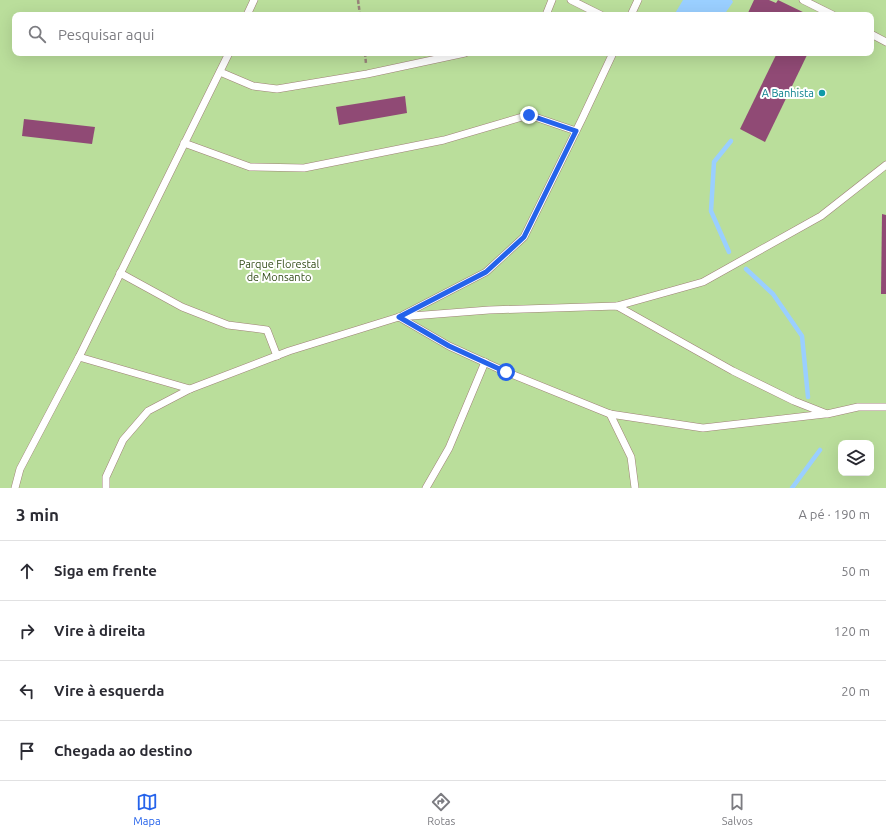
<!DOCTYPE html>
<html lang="pt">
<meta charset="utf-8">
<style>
:root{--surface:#fff;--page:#f2f2f3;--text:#2b2b33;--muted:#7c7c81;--line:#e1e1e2;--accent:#2563eb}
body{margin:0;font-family:Ubuntu,sans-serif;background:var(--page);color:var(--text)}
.controls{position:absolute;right:12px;bottom:12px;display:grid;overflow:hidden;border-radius:8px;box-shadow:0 4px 16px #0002}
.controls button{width:36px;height:36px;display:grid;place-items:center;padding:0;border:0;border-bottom:1px solid var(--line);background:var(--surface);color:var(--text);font:20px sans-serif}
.stop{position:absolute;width:12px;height:12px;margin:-9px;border:3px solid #2563eb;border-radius:50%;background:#fff}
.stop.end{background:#2563eb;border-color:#fff;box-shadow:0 1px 4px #0008}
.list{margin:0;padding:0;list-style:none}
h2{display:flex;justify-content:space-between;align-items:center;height:52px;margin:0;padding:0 16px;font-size:17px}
h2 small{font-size:13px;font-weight:400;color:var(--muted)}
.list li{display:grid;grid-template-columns:26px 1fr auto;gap:12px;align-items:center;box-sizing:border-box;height:60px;padding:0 16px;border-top:1px solid var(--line)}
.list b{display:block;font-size:15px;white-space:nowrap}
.list em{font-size:13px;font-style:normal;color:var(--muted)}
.icon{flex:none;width:22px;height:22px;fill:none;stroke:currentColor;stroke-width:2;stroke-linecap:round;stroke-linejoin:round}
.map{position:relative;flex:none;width:886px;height:488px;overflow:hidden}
.search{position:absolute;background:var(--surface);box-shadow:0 4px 16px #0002;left:12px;right:12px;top:12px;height:44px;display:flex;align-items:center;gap:10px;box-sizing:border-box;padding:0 14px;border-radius:8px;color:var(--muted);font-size:15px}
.sheet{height:292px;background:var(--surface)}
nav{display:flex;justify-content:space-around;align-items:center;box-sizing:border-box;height:56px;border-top:1px solid var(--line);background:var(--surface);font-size:11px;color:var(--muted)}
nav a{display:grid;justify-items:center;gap:2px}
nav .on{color:var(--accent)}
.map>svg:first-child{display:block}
</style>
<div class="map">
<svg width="886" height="488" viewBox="0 0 886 488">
<rect width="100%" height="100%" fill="#ffded3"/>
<path fill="#bade9b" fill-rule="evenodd" d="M0 0H886V488H0ZM15 15H871V53H15ZM841 443H871V473H841Z"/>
<polygon fill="#9acfff" points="683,0 732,0 733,2 724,15 674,15"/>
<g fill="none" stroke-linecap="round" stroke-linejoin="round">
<g stroke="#9acfff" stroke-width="4.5">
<polyline points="729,252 711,211 714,162 731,141"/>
<polyline points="746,269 773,294 802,336 808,397"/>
<polyline points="792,488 820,450"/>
</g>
</g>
<g fill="#904a75">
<polygon points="754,0 769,0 776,3 778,0 809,15 747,15"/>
<polygon points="777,53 808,53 765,142 740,129"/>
<polygon points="405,96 407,113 339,125 336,107"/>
<polygon points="24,119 95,127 92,144 22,136"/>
<polygon points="882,214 886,215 886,294 881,294"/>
</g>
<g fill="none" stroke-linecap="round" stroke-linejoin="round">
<g stroke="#9e8176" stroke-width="8">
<g id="service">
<polyline points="571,0 601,15"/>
<polyline points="803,0 833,15"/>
<polyline points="247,15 254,0"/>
<polyline points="546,15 552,0"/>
<polyline points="631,15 638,0"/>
<polyline points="871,34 886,42"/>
<polyline points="220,72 253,86 277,89 367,74 465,53"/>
<polyline points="184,143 250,167 304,168 444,140 529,115 576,131"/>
<polyline points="120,273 182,307 228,325 267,330 277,356"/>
<polyline points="617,306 703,282 821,216 886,165"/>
<polyline points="403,315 486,272 524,237 582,119 613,53"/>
<polyline points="399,317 449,346 506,372 610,414 703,428 825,414"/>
<polyline points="79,357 229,53"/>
<polyline points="610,414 631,457 635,488"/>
<polyline points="15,488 20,469 79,357 190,389"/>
<polyline points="106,488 106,477 123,440 148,411 190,389 289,351 399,317 489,310 617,306 733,371 794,401 827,414 858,407 886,407"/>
<polyline points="426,488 449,448 485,362"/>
</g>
</g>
<g stroke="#98827a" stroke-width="2.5" stroke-dasharray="4 2" stroke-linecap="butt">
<polyline points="358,0 360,15"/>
<polyline points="365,53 366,64"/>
</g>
<use href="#service" stroke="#fff" stroke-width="7"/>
</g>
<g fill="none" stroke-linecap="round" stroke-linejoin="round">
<polyline stroke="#2563eb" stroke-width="5" points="506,372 449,346 399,317 486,272 524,237 576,131 529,115"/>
</g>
<circle fill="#0f9aa8" stroke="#fff" stroke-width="1.5" cx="822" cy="93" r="4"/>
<g text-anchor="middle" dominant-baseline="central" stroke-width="4" stroke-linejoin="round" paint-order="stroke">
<g font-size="11" fill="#0d838f" stroke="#fff" text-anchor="end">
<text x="814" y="93">A Banhista</text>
</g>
<g font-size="11" fill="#334d19" stroke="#fff">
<text x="279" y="264">Parque Florestal<tspan x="279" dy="13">de Monsanto</tspan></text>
</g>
</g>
</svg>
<div class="controls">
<button><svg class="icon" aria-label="layers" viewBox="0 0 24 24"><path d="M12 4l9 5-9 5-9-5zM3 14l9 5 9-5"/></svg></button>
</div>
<div class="stop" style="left:506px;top:372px"></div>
<div class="stop end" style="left:529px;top:115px"></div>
<div class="search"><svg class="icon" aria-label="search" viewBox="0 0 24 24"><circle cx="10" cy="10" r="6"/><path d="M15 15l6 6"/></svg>Pesquisar aqui</div>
</div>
<section class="sheet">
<h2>3 min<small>A pé · 190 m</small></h2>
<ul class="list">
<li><svg class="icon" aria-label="ahead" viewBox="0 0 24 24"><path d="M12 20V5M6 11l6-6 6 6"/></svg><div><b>Siga em frente</b></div><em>50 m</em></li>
<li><svg class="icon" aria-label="right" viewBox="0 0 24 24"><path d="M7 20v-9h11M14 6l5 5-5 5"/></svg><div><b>Vire à direita</b></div><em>120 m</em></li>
<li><svg class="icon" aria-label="left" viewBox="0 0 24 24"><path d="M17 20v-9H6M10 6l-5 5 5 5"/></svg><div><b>Vire à esquerda</b></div><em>20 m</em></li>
<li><svg class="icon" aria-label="arrive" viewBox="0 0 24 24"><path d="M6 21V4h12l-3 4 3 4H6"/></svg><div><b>Chegada ao destino</b></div></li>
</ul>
</section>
<nav>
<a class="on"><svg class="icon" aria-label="map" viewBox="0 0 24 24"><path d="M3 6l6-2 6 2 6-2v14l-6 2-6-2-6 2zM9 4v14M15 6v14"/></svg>Mapa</a>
<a><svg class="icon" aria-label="directions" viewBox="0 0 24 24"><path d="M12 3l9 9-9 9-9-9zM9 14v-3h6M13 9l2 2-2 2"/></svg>Rotas</a>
<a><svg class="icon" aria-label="saved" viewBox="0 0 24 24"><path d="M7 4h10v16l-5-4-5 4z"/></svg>Salvos</a>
</nav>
